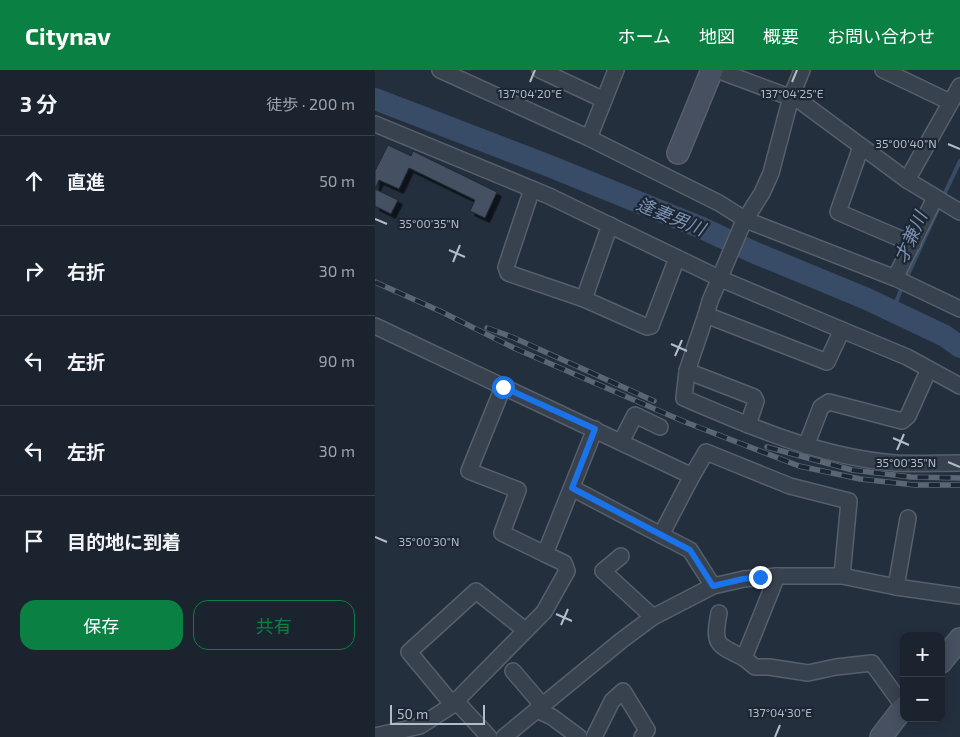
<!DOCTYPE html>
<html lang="ja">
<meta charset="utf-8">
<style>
:root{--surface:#1b232e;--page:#242b36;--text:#f1f3f6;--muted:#a0a4aa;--line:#39404a;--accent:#0b8043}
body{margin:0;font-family:"Exo 2","Noto Sans JP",sans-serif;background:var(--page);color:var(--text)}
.controls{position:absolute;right:15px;bottom:15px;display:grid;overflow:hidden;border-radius:10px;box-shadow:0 2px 12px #0003}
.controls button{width:45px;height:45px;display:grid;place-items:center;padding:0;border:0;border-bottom:1px solid var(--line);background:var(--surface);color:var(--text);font:25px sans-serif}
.scale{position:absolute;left:15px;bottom:12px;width:95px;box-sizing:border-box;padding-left:5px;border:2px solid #b4bcc9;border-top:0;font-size:14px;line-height:18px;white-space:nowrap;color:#b4bcc9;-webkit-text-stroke:4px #1d2633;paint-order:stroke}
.stop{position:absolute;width:15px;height:15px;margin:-11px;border:4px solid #1a73e8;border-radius:50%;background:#fff}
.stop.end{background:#1a73e8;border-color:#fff;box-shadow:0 1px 5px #0008}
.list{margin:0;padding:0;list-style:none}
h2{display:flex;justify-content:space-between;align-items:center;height:65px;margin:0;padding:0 20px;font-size:21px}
h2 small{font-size:16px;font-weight:400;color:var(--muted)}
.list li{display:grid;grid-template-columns:32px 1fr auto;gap:15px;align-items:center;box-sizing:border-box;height:90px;padding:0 20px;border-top:1px solid var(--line)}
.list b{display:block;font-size:19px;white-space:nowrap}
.list em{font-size:16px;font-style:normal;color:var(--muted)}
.actions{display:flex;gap:10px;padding:15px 20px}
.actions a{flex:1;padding:11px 0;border:1px solid var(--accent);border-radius:15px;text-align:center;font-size:18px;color:var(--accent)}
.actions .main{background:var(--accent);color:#fff}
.icon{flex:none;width:28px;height:28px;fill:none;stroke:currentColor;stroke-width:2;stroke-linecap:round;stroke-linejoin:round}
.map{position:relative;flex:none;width:585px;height:667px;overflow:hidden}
header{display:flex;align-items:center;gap:30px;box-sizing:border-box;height:70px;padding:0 25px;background:var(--accent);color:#fff}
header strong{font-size:24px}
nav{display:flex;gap:28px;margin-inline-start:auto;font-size:18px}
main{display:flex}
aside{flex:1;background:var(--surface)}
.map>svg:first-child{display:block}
</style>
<header>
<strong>Citynav</strong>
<nav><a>ホーム</a><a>地図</a><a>概要</a><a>お問い合わせ</a></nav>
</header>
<main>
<aside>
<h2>3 分<small>徒歩 · 200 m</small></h2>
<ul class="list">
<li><svg class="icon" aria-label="ahead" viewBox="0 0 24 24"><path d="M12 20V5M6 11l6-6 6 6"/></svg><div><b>直進</b></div><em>50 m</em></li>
<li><svg class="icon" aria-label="right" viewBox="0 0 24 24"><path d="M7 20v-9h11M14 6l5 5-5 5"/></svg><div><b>右折</b></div><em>30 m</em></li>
<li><svg class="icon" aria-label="left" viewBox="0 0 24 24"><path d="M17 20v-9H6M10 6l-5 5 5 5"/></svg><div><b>左折</b></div><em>90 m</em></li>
<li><svg class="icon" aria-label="left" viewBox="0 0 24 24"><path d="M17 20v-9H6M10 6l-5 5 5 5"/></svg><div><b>左折</b></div><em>30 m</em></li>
<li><svg class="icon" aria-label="arrive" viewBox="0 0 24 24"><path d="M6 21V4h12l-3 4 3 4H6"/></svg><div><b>目的地に到着</b></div></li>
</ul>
<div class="actions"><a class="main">保存</a><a>共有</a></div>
</aside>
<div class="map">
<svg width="585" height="667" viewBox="0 0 585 667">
<defs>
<filter id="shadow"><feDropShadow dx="4.5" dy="4.5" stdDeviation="0" flood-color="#0009"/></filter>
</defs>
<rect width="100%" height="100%" fill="#242f3e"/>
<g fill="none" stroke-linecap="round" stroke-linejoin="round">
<g stroke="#394c67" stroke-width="4">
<polyline points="568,127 585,91"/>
<polyline points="532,207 563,139"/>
<polyline points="512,239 521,232 526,220"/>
</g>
<polyline stroke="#394c67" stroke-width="22" points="0,29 177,97 327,158 378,182 492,229 570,266 585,277"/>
</g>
<g fill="#455162" stroke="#1f2835" filter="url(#shadow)">
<polygon points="13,75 36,86 38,81 122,122 110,148 95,141 100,130 34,98 24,119 4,110 0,119 0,101"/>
<polygon points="0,119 23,130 16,144 0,136"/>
</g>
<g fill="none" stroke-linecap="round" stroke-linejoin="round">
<g stroke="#565f6c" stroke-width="18">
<g id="street">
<polyline points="65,0 214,68 344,133 371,150 520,208 585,239"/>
<polyline points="165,0 229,30"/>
<polyline points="342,0 425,31 532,110 585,142"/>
<polyline points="508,0 575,32"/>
<polyline points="0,54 174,126 346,209 467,260 452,292 331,245 335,231 368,153 387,123 396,103 416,27 427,0"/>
<polyline points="214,68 241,0"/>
<polyline points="486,77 463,142 538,174"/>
<polyline points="532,110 585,16"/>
<polyline points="157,119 131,197 133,203 209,229 272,257 276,256 302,188"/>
<polyline points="520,208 560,128"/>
<polyline points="209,229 235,155"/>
<path d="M331 245 312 301 309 328C376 357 445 387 520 393 541 394 563 393 585 393"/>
<polyline points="0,256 317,406 331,382 415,416 474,431 467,506"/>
<polyline points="467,260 532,287 585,316"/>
<polyline points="312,301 379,327 381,331 373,355"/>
<polyline points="128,317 94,401 143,420 127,463 170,484"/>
<polyline points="246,372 260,345 285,357"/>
<polyline points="431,376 446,337 454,332 527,351 533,346 554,299"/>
<polyline points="197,418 286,465 317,406"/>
<polyline points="286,465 315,480 338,516"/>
<polyline points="246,486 228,501 278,547"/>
<polyline points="521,517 533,448"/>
<path d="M344 543C338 575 341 574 369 588L402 506"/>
<polyline points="369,588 380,597 394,597 433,603 461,597 497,593 529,637"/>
<polyline points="138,601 168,636"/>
<polyline points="162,640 177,647 204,667"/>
<polyline points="0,666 45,656 76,636 169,542 192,501 189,493 170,484 220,359"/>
<polyline points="114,667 81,631 73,629 34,582 101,521 150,560"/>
<polyline points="129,667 247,570 278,547 338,516 369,509 402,506 467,506 521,517 585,526"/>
<polyline points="219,667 237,631 248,621 272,660 267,667"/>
</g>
</g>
<g stroke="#565f6c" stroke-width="24">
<g id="secondary">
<polyline points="303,83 337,0"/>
<polyline points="566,592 585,569"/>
<polyline points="506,667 529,637"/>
</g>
</g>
<use href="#street" stroke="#38414e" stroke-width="15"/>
<use href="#secondary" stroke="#465061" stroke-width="21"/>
<g stroke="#5a6575" stroke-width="5.5">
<g id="rail">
<polyline points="0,212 67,242 139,278 310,352 424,396 485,409 540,415 585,415"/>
<polyline points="112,258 137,267 279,331"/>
<polyline points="392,377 477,400 536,407 584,408"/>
</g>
</g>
<use href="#rail" stroke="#1d2633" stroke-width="4" stroke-dasharray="11" stroke-linecap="butt"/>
</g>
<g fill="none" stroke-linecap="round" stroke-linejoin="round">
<polyline stroke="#1a73e8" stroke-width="6" points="128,317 220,359 197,418 315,480 338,516 368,509 385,507"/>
</g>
<path fill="none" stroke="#b4bcc9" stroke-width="2" d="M155 12 160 0M417 12 422 0M573 74 585 79M0 149 12 154M74 180 90 187M78 192 85 175M296 274 312 281M300 286 307 270M518 368 534 375M522 380 529 364M573 392 585 397M0 467 12 472M181 544 197 551M186 555 193 539M400 667 405 655"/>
<g text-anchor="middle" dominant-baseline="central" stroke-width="4.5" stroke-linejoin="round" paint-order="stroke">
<g font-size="18" font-style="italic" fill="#7c92b1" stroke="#1d2633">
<text transform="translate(296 146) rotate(22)">逢妻男川</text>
<text transform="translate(535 167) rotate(-66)">才兼川</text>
</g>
</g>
<g font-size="12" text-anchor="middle" fill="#b4bcc9" stroke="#1d2633" stroke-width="4.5" stroke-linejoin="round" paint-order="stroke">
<text x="417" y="28">137°04'25"E</text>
<text x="155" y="28">137°04'20"E</text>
<text x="531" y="78">35°00'40"N</text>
<text x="54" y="158">35°00'35"N</text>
<text x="531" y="397">35°00'35"N</text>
<text x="54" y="476">35°00'30"N</text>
<text x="405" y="647">137°04'30"E</text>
</g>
</svg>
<div class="controls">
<button>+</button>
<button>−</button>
</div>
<div class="scale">50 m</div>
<div class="stop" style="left:128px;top:317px"></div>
<div class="stop end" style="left:385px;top:507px"></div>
</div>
</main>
